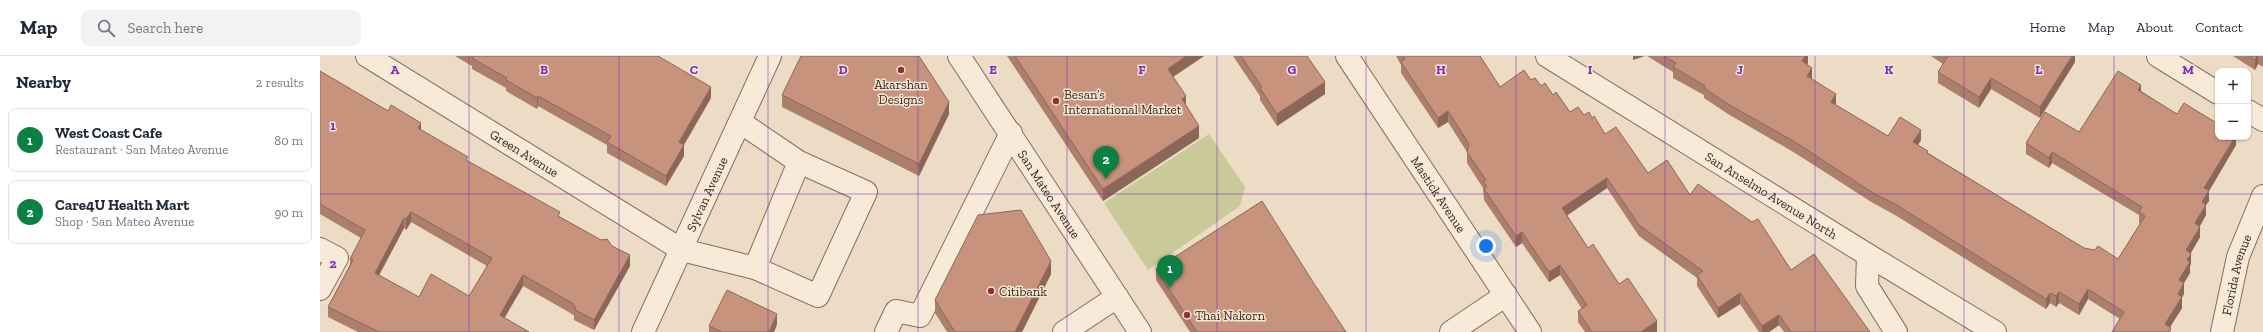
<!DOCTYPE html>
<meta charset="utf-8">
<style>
:root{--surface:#fff;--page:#f2f2f3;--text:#1f2937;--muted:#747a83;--line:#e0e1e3;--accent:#0b8043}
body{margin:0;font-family:"Zilla Slab",serif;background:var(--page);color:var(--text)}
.controls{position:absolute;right:12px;top:12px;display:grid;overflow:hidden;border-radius:8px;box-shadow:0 1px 3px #0004}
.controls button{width:36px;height:36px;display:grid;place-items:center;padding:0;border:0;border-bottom:1px solid var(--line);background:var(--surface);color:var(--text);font:20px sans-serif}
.you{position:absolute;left:1166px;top:190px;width:14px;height:14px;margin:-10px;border:3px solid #fff;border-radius:50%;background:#1a73e8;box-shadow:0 0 0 6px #1a73e833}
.badge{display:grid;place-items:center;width:26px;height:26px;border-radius:50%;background:var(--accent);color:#fff;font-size:13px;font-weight:700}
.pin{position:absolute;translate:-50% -33px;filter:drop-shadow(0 1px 2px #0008)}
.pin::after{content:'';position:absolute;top:21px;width:14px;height:12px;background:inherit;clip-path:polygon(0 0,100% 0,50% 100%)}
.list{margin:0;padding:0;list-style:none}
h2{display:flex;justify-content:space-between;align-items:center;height:52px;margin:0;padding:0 16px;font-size:17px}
h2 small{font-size:13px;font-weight:400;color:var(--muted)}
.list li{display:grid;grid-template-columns:26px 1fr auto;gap:12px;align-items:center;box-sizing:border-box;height:64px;margin:0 8px 8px;padding:0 8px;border:1px solid var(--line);border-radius:8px}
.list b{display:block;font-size:15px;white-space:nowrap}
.list p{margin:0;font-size:13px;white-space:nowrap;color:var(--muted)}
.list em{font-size:13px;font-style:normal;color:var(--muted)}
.icon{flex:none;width:22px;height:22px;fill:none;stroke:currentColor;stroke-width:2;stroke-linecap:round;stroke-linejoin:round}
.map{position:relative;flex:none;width:1943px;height:276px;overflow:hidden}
header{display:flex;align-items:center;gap:24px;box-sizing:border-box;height:56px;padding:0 20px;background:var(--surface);border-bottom:1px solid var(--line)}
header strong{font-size:19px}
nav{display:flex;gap:22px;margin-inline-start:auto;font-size:14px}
.search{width:280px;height:36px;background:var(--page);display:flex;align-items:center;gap:10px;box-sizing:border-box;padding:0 14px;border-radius:8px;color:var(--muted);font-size:15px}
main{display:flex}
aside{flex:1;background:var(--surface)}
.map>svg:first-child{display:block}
</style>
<header>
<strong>Map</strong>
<div class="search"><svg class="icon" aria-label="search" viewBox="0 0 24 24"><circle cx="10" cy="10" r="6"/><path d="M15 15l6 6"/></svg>Search here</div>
<nav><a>Home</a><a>Map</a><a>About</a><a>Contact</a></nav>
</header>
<main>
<aside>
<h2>Nearby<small>2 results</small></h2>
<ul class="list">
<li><span class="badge">1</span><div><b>West Coast Cafe</b><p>Restaurant · San Mateo Avenue</p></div><em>80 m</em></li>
<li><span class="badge">2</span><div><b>Care4U Health Mart</b><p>Shop · San Mateo Avenue</p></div><em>90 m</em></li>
</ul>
</aside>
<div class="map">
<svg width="1943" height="276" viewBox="0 0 1943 276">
<rect width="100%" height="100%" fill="#ecdcc5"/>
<polygon fill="#cac999" points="889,78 925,131 920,150 828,214 784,147"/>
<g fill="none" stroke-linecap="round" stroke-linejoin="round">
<g stroke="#866d5c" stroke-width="24">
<g id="minor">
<path id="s1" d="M47 0 362 194 435 212"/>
<path id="s2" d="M639 0 820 276"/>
<path id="s3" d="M1027 0 1210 276"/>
<path id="s4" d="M1227 0 1548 199 1675 276"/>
<polyline points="1838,0 1898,37"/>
<polyline points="1928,55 1943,64"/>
<polyline points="420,66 479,106 546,136 498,240 435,212 479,106"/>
<polyline points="0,193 17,202 0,233"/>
<polyline points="1548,199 1547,230 1576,276"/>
<path id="s5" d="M323 276 450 0"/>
<polyline points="566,276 576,255 600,260 691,77"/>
<polyline points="744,276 797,241"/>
<polyline points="1131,276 1186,239"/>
<path id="s6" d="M1902 276 1918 201 1943 140"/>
</g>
</g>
<use href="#minor" stroke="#f7ead8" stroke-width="22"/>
</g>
<g fill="#ac7e6c" fill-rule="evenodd">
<polygon points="135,0 339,0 391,42 364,89 364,100 346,130 287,97 287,89 218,50 217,53 186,35 186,32 152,13 152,10"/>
<polygon points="687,0 884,0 853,21 866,49 879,82 783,145"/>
<polygon points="913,0 987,0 1005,38 957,70 940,44 940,40"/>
<polygon points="1076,0 1160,0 1180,31 1211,24 1221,30 1233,39 1250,56 1272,62 1285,78 1328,117 1370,139 1471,214 1550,276 1464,276 1459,269 1449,276 1439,276 1420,248 1398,262 1377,230 1377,222 1319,180 1287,132 1247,159 1268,192 1299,228 1337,276 1265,276 1258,266 1258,255 1262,253 1240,219 1229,226 1202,187 1196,191 1164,144 1163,132 1147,107 1147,96 1128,66 1118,72 1081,17 1081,9"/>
<polygon points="1327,0 1488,0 1488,7 1487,8 1492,22 1492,23 1516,48 1515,49 1568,80 1601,84 1598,89 1608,97 1764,192 1798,203 1820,168 1819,166 1819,159 1732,107 1729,112 1706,98 1706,87 1759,76 1821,35 1857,58 1916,81 1916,89 1889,135 1889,145 1886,149 1886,159 1880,170 1880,181 1871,197 1871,208 1870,210 1870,217 1864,227 1864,238 1862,241 1862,252 1850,271 1851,276 1800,263 1768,243 1759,259 1739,247 1736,251 1730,247 1726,253 1575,159 1553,147 1475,97 1408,58 1384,42 1384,39 1353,22 1353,16"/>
<polygon points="1611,0 1755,0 1755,6 1720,62 1671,33 1659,52 1618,27 1618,16 1623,8"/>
<polygon points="1913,0 1943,0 1943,11 1938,8 1935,14"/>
<path d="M0 15 101 74 148 105 240 161 292 190 310 210 274 274 254 264V260L252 258 203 230 184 262 209 276H38L8 261V251L30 209V203L41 182 0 158ZM91 166 167 210 149 240 99 241 59 219 84 172 86 174Z"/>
<polygon points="462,39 629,58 599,120 462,51"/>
<polygon points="836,213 1026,276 870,276 836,224"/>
<polygon points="731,218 702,276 627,276 615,257 615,244"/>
<polygon points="457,268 454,276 389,276 389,270"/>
</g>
<g fill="#8c6758">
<polygon points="866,0 884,0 848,24 848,13"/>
<polygon points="1313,0 1325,0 1313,4"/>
<polygon points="1485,0 1488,0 1488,7 1482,16 1482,5"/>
<polygon points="1752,0 1755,0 1755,6 1720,62 1720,51"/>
<polygon points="1937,0 1938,0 1938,8 1935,14 1935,4"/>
<polygon points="1492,12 1492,22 1487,30 1487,20"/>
<polygon points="1671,22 1671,33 1659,52 1659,41"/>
<polygon points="1005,26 1005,38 957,70 957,58"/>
<polygon points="1821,29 1821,40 1818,34"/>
<polygon points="391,31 391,42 359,97 359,86"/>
<polygon points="1516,38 1516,48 1511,57 1511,46"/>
<polygon points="218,40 218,50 217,53 217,42"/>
<polygon points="866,40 866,52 862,43"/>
<polygon points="629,46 629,58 599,120 599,108"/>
<polygon points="1128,55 1128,66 1118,72 1118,62"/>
<polygon points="101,67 101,78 98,72"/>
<polygon points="879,70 879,82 783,145 783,133"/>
<polygon points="1601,74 1601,84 1593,97 1593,86"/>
<polygon points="1915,81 1916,81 1916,89 1889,135 1889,145 1886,149 1886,159 1875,178 1875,167 1882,146 1884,132"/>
<polygon points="364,89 364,100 346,130 346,120"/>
<polygon points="1732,96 1732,107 1729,112 1729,102"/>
<polygon points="1287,122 1287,132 1242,163 1242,152"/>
<polygon points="91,156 91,166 86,174 86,163"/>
<polygon points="84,162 84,172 55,227 55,217"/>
<polygon points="1880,171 1880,181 1866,205 1866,194"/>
<polygon points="1202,176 1202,187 1196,191 1196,180"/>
<polygon points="1871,198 1871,208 1870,210 1870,217 1859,235 1859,224 1867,204"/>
<polygon points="310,199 310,210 274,274 274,264"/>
<polygon points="731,205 731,218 702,276 695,276"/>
<polygon points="1240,209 1240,219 1229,226 1229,216"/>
<polygon points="203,219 203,230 180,270 180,259"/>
<polygon points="1864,227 1864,238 1858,248 1862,241 1862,252 1847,276 1845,268 1858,238"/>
<polygon points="1768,233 1768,243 1759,259 1759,248"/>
<polygon points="1739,236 1739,247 1736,251 1736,240"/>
<polygon points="1420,237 1420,248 1398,262 1398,252"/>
<polygon points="1730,237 1730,247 1726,253 1726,243"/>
<polygon points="457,258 457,268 454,276 449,276"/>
<polygon points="1459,259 1459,269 1449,276 1442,276 1442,270"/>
<polygon points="1337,265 1337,276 1321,276"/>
</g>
<g fill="#c8937d" stroke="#8c6758" fill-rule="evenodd">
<polygon points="153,0 338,0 391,31 359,86 364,89 346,120 287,86 291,80 218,40 217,42 186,24 187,22 152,2"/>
<polygon points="481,0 599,0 629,46 599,108 462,39"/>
<polygon points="695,0 866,0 848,13 866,40 862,43 879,70 783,133"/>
<polygon points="921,0 987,0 1005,26 957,58 940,32 942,31"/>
<polygon points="1083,0 1160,0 1180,31 1204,14 1211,24 1215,22 1221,30 1225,27 1233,39 1236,36 1250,56 1258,51 1264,59 1269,56 1272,62 1274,60 1285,78 1296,71 1328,117 1347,104 1370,139 1378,128 1432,166 1438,163 1471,214 1494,198 1550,276 1471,276 1459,259 1442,270 1420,237 1398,252 1377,219 1383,215 1319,169 1287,122 1242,152 1268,192 1273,188 1299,228 1308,222 1337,265 1321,276 1272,276 1258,255 1267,249 1240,209 1229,216 1202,176 1196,180 1164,133 1167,131 1163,125 1166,124 1147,96 1149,88 1128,55 1118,62 1081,6 1085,3"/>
<polygon points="1344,0 1485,0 1482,5 1492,12 1487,20 1516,38 1511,46 1568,80 1580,61 1601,74 1593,86 1608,95 1607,97 1764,192 1775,194 1778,190 1798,203 1825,160 1819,156 1822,151 1732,96 1729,102 1706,87 1725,56 1759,76 1798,15 1821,29 1818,34 1857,58 1864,47 1898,68 1898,81 1915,81 1884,132 1889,134 1882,146 1886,149 1875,167 1880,171 1866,194 1871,198 1867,204 1870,206 1859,224 1864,227 1858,238 1862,241 1845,268 1851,272 1848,276 1792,276 1804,256 1768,233 1759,248 1739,236 1736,240 1730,237 1726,243 1575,148 1553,137 1475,86 1408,48 1384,32 1385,30 1353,11 1356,7"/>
<polygon points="1628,0 1752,0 1720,51 1671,22 1659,41 1618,16"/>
<polygon points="1929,0 1937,0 1935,4"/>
<path d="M0 15 68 55 71 49 101 67 98 72 148 101 146 104 240 156 238 160 281 184 287 183 292 190 310 199 274 264 254 253 256 251 252 247 203 219 180 259 209 276H59L8 251 33 204 30 203 45 174 0 148ZM91 156 172 202 149 240 111 218 99 241 55 217 84 162 86 163Z"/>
<polygon points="942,145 993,226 1026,276 877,276 836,213"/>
<polygon points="701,154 731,205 695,276 635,276 615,244 658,159"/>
<polygon points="407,234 457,258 449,276 402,276 389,270"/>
</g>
<path fill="none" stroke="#7b2cbf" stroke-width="1" stroke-opacity="0.55" d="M149 0V276M299 0V276M448 0V276M598 0V276M747 0V276M897 0V276M1046 0V276M1196 0V276M1345 0V276M1495 0V276M1644 0V276M1794 0V276M0 138H1943"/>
<g fill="#922f3c" stroke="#f4e7d4" stroke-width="1.5">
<circle cx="581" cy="14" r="4"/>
<circle cx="736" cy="45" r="4"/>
<circle cx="671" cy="235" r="4"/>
<circle cx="867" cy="259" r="4"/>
</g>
<g text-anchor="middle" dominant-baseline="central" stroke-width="3" stroke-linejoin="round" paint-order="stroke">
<g font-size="13" fill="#37281f" stroke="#f4e7d4" text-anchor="start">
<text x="581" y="28" text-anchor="middle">Akarshan<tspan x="581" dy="15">Designs</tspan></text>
<text x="744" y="38">Besan’s<tspan x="744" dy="15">International Market</tspan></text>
<text x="679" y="235">Citibank</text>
<text x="875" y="259">Thai Nakorn</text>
</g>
<g font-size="13" fill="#37281f" stroke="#f4e7d4">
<text stroke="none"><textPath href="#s1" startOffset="185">Green Avenue</textPath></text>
<text stroke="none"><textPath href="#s5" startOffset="152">Sylvan Avenue</textPath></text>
<text stroke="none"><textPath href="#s2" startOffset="165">San Mateo Avenue</textPath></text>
<text stroke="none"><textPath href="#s3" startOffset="166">Mastick Avenue</textPath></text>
<text stroke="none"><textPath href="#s4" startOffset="264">San Anselmo Avenue North</textPath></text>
<text stroke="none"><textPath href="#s6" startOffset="59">Florida Avenue</textPath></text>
</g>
</g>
<g font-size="13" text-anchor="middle" font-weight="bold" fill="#7b2cbf" stroke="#f4e7d4" stroke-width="3" stroke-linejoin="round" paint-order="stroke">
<text x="75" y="18">A</text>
<text x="224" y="18">B</text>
<text x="374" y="18">C</text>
<text x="523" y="18">D</text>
<text x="673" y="18">E</text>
<text x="822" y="18">F</text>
<text x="972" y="18">G</text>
<text x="1121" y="18">H</text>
<text x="1270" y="18">I</text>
<text x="1420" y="18">J</text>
<text x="1569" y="18">K</text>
<text x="1719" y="18">L</text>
<text x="1868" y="18">M</text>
<text x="13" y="74">1</text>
<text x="13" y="212">2</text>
</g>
</svg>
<div class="controls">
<button>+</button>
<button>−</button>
</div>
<div class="you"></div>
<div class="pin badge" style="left:850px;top:232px">1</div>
<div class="pin badge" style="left:786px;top:123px">2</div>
</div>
</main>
